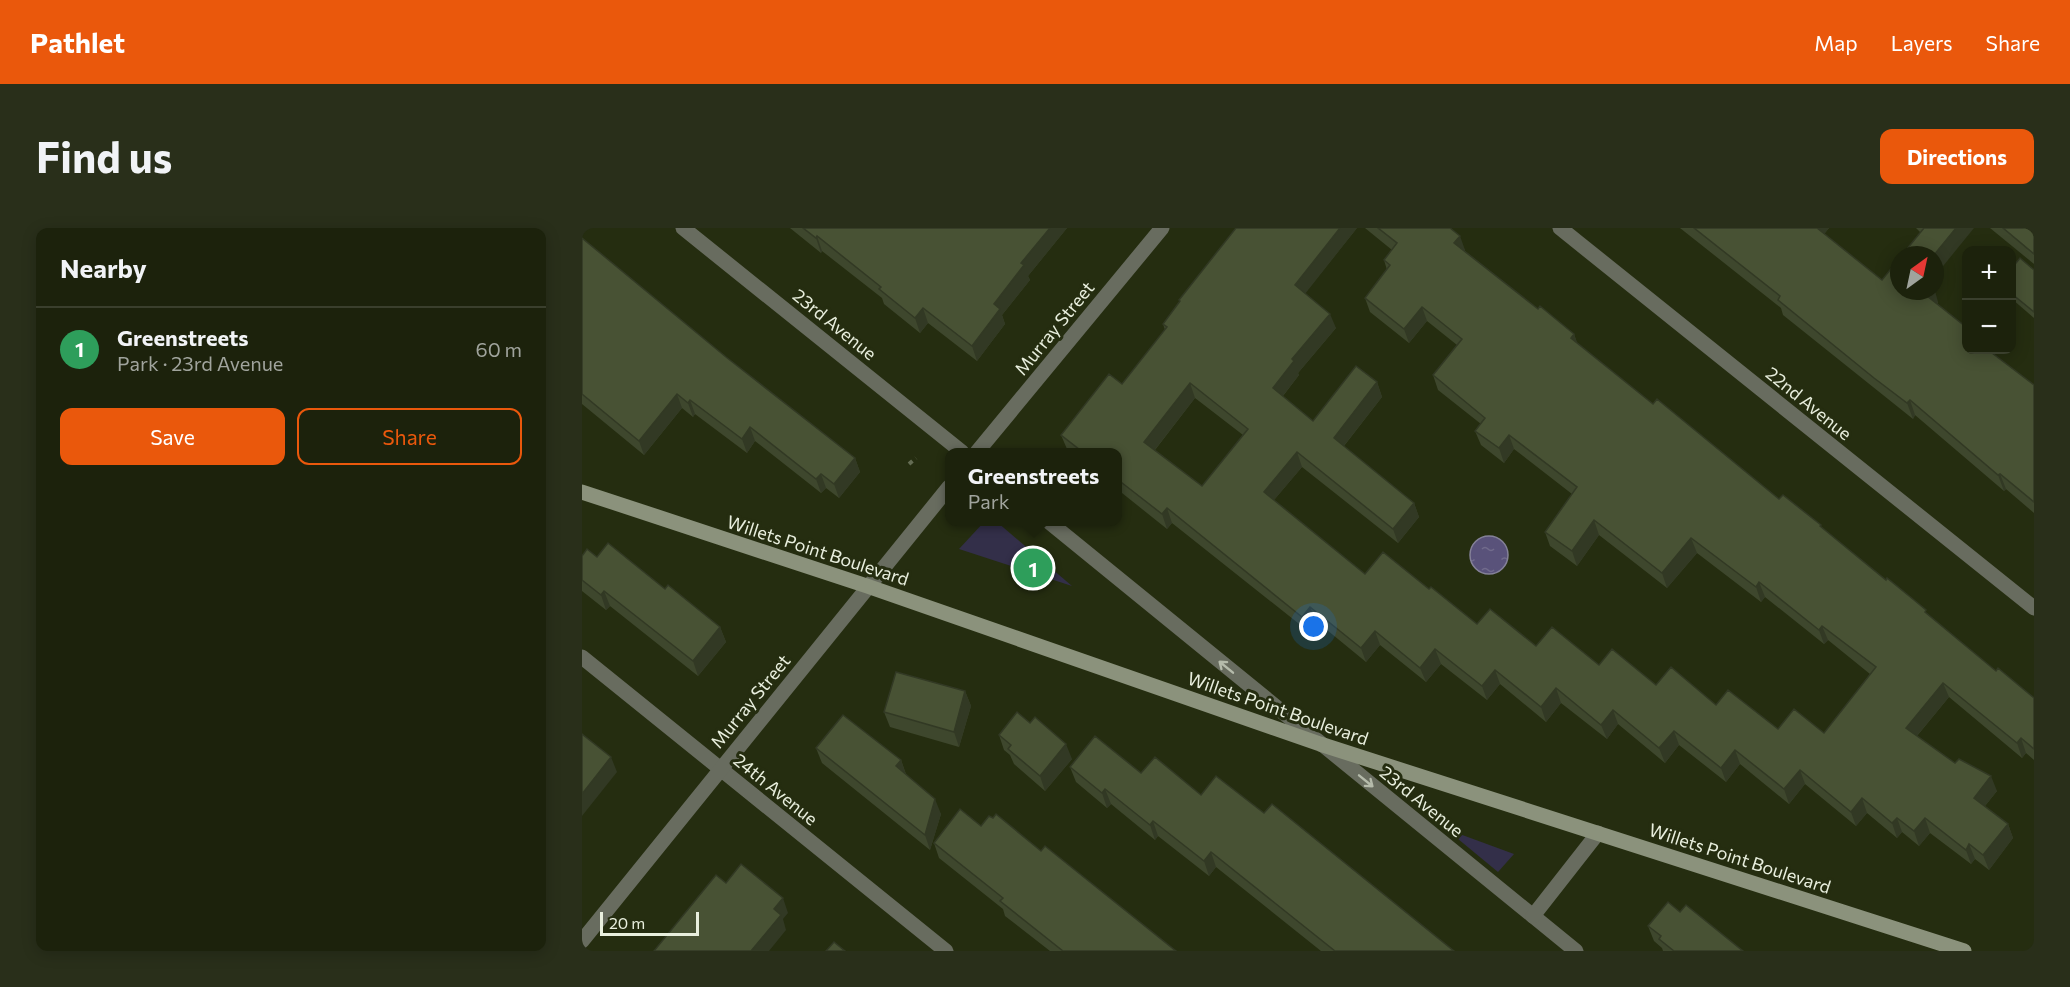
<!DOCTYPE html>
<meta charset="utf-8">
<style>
:root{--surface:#1c220c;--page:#292f1a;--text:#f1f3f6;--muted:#a0a49d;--line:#3a3f2d;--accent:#ea580c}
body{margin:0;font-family:Commissioner,sans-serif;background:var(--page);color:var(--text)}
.controls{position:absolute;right:18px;top:18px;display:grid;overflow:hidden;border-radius:12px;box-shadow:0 3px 15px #0003}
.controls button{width:54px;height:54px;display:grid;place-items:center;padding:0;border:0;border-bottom:2px solid var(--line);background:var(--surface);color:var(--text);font:30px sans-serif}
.compass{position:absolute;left:1308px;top:18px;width:54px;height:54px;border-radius:50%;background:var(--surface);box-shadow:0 3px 15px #0003;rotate:33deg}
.scale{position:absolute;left:18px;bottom:15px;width:99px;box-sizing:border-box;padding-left:6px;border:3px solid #e9efde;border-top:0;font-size:16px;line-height:21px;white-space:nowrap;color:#e9efde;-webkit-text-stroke:4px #252d10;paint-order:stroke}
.you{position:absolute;left:732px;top:399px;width:21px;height:21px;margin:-15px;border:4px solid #fff;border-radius:50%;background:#1a73e8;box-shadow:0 0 0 9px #1a73e833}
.badge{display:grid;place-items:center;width:39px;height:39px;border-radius:50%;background:var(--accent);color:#fff;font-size:20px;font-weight:700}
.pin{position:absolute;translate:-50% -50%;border:3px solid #fff;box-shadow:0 2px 6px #0006}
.popup{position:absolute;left:363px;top:220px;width:177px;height:78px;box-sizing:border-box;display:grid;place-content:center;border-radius:12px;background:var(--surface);filter:drop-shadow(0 2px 4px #0005);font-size:20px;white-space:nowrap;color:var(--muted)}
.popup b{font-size:22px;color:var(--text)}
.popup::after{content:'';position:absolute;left:50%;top:100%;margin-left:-12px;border:12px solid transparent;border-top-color:var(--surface)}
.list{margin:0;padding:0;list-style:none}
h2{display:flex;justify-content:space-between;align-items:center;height:78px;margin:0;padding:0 24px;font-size:26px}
h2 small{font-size:20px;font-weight:400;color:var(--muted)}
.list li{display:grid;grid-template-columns:39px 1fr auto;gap:18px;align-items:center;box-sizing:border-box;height:84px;padding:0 24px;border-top:2px solid var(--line)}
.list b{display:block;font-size:22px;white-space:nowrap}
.list p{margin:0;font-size:20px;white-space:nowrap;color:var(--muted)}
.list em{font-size:20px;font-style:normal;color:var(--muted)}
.actions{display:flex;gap:12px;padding:18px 24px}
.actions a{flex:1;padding:14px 0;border:2px solid var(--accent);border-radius:12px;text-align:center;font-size:21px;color:var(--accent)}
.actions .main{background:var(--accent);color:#fff}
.map{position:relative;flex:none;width:1452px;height:723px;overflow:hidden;border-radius:12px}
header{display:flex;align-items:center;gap:36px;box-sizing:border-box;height:84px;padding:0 30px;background:var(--accent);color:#fff}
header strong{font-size:28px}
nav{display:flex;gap:33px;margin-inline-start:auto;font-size:21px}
.intro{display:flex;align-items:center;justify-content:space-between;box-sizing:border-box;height:144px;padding:0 36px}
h1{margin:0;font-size:42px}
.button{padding:15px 27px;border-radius:12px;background:var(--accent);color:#fff;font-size:21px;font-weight:700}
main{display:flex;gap:36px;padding:0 36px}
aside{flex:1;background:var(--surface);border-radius:12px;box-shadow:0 3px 15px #0003}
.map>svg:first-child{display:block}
</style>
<header>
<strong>Pathlet</strong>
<nav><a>Map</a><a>Layers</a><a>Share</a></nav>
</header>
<div class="intro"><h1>Find us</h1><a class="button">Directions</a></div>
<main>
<aside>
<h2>Nearby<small></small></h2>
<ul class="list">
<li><span class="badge" style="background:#2e9e5b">1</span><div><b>Greenstreets</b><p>Park · 23rd Avenue</p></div><em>60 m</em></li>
</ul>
<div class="actions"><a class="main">Save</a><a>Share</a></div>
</aside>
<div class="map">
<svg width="1452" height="723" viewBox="0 0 1452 723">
<defs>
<pattern id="water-ripples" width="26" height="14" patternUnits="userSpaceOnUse" patternTransform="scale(1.5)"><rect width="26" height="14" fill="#59527a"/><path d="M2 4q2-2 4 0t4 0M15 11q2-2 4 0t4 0" fill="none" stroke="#716b8c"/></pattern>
</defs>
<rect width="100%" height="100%" fill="#252d10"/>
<g fill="#332f49">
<polygon points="402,294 415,294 490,358 377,321"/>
<polygon points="864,601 932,626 916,644"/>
</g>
<circle fill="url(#water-ripples)" stroke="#848198" stroke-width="1.5" cx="907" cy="327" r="19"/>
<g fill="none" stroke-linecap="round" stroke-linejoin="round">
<polyline stroke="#646c53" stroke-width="4" stroke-dasharray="4.5 4.5" stroke-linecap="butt" points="327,236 334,230"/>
<g stroke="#686c5f" stroke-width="15">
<polyline points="101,0 380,224"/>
<polyline points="978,0 1452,380"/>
<polyline points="395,224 580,0"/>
<polyline points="467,294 994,723"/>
<polyline points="0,429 364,723"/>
<polyline points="951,688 1016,605"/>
<polyline points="0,713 367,259"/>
</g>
<polyline stroke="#8b927c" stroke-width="15" points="0,264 285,358 738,516 1382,723"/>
</g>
<g fill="#3e472d" fill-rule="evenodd">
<polygon points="208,0 485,0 446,48 448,52 420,87 423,96 395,133 346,95 338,105 302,76 300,70 240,23 239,25"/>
<path d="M775 0 723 65 754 100 716 145 717 147 701 168 731 193 795 154 800 169 762 218 832 275 837 289 816 315 720 239 692 272 783 346 847 361 895 396 954 418 1017 437 1074 457 1134 477 1196 501 1242 505 1288 446 1246 412 1242 416 1183 369 1179 374 1115 325 1085 360 1017 307 995 338 968 318 963 304 990 266 932 221 922 235 899 217 893 203 899 196 856 162 851 147 875 117 845 93 827 115 788 84 783 70 805 42 802 32 810 22 783 0H868L883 22V23L956 81 992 106 995 115 1071 176 1197 271 1240 300 1414 443 1452 470V532L1444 525 1440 530 1367 469 1335 508 1373 535 1415 563 1403 578 1426 596 1431 610 1407 642 1393 631 1389 636 1348 605 1337 618 1320 604 1315 610 1285 585 1274 598 1223 556 1207 576 1158 536 1144 554 1097 517 1083 535 1036 496 1025 511 979 475 964 494 918 456 905 472 859 436 844 454 798 417 784 434 734 393 726 403 590 295 585 301 535 261V225H489L485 221 479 207 540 156 583 102 581 96 598 74 597 72ZM613 170 661 207 620 258 573 222Z"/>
<polygon points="1098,0 1247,0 1242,6 1300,52 1356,74 1355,76 1384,122 1452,157 1452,285 1424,261 1422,263 1333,187 1331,191 1201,87 1199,80"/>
<polygon points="1334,0 1392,0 1338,4"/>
<polygon points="1408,0 1452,0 1452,36"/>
<polygon points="0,10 144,129 273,230 278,244 257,270 244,260 239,265 173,213 165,225 113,186 111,189 100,180 62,227 0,176"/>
<polygon points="1430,40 1452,42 1452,90 1430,71"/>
<polygon points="0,328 15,329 83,361 138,399 144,414 116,448 28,378 24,382 0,363"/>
<polygon points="383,463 389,478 377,519 308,499 302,484"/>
<polygon points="417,507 490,531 463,563 432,536 428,527 422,522"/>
<polygon points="234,520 319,532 324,546 359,586 348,622 240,535"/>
<polygon points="488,539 559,545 619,567 682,585 872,723 739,723 634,639 627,648 576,608 573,612 529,576 525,580 494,554"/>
<polygon points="399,598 459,623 594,723 468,723 423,688 421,681 357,630 352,615"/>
<polygon points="1098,684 1161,723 1081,723 1080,720 1072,713 1066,698"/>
</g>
<g fill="#323924">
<polygon points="468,0 485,0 446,48 448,52 420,87 423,96 395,133 390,118 412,76 439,35"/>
<polygon points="758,0 775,0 719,71 713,57"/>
<polygon points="1232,0 1247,0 1237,13"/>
<polygon points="1374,0 1392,0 1353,48 1353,27 1352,27"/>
<polygon points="235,8 240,23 239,25 234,10"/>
<polygon points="878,8 883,22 878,30 872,15"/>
<polygon points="1347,63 1353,63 1356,74 1350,83 1344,67"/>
<polygon points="840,79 845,93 827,115 822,101"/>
<polygon points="341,80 346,95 338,105 333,90"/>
<polygon points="748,86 754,100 716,145 717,147 696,174 691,160 710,131"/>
<polygon points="992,106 997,120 989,110"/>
<polygon points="795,154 800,169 757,224 752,210"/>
<polygon points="608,155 613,170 568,228 562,214"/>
<polygon points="95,166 100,180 62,227 57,213"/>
<polygon points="108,172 113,186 111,189 106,175"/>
<polygon points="1328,172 1333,187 1331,191 1325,175"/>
<polygon points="168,199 173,213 165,225 160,211"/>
<polygon points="927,207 932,221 922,235 917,220"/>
<polygon points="715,224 720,239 687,278 682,264"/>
<polygon points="273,230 278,244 257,270 252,256"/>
<polygon points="239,246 244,260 239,265 234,251"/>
<polygon points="1418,246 1424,261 1422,263 1416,247"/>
<polygon points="832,275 837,289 816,315 811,301"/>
<polygon points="585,280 590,295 585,301 580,286"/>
<polygon points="1012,292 1017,307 995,338 990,323"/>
<polygon points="1109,310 1115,325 1085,360 1080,345"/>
<polygon points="1177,354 1183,369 1179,374 1174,359"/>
<polygon points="22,363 28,378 24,382 19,367"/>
<polygon points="728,379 734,393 726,403 720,389"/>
<polygon points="1240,398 1246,412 1242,416 1237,402"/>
<polygon points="138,399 144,414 116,448 111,433"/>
<polygon points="793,403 798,417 784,434 779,420"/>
<polygon points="853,421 859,436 844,454 838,440"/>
<polygon points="913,442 918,456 905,472 900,458"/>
<polygon points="1361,455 1367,469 1329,515 1324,500"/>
<polygon points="974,460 979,475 964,494 959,479"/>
<polygon points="383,463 389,478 377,519 372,504"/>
<polygon points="1031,482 1036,496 1025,511 1019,497"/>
<polygon points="1092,503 1097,517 1083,535 1077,520"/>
<polygon points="1439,510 1444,525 1440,530 1435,515"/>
<polygon points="484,516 490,531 463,563 458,548"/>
<polygon points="1153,522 1158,536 1144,554 1139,540"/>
<polygon points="29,529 35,544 0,588 0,566"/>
<polygon points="319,532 324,547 314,538"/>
<polygon points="1218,542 1223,556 1207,576 1202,561"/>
<polygon points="1409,548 1415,563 1398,584 1392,570"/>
<polygon points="523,561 529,576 525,580 520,565"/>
<polygon points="1280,570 1285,585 1274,598 1269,584"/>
<polygon points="353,571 359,586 348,622 343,607"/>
<polygon points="1315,590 1320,604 1315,610 1310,595"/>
<polygon points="1343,590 1348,605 1337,618 1332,603"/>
<polygon points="571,593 576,608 573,612 568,597"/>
<polygon points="1426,596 1431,610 1407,642 1401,627"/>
<polygon points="1387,616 1393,631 1389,636 1384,622"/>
<polygon points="629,624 634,639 627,648 622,633"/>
<polygon points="201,670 206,685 201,691 204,702 187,723 169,723 192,681"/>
</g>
<g fill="#485234" stroke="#323924" stroke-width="1.5" fill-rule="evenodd">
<polygon points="221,0 468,0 439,35 442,37 412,76 418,81 390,118 341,80 333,90 297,61 299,59 235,8 234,10"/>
<path d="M654 0H758L713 57 748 86 710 131 712 133 691 160 731 193 774 138 795 154 752 210 832 275 811 301 715 224 682 264 783 346 801 324 847 361 849 359 895 396 908 381 954 418 970 399 1017 437 1030 421 1074 457 1089 439 1134 477 1146 462 1196 501 1212 481 1242 505 1294 439 1240 398 1237 402 1177 354 1174 359 1109 310 1080 345 1012 292 990 323 963 304 995 259 927 207 917 220 893 203 903 190 851 147 880 111 840 79 822 101 783 70 808 37 802 32 815 15 796 0H868L878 8 872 15 956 81 958 78 992 106 989 110 1071 176 1075 171 1197 271 1201 267 1239 297 1238 298 1304 352 1305 350 1332 372 1344 382 1343 384 1414 443 1416 440 1452 470V521L1439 510 1435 515 1361 455 1324 500 1373 535 1377 531 1409 548 1392 570 1426 596 1401 627 1387 616 1384 622 1343 590 1332 603 1315 590 1310 595 1280 570 1269 584 1218 542 1202 561 1153 522 1139 540 1092 503 1077 520 1031 482 1019 497 974 460 959 479 913 442 900 458 853 421 838 440 793 403 779 420 728 379 720 389 585 280 580 286 535 251V225H502L479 207 527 146 540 156 585 99 581 96 598 73 597 72ZM608 155 666 201 620 258 562 214Z"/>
<polygon points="1112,0 1235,0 1300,52 1317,31 1317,63 1347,63 1344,67 1384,99 1383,103 1384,104 1384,122 1406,122 1452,157 1452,274 1418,246 1416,247 1328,172 1325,175 1292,150 1196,72 1198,68"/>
<polygon points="1342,0 1374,0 1352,27 1320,27"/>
<polygon points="1421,0 1452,0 1452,26"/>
<polygon points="0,10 144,129 273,230 252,256 239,246 234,251 168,199 160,211 108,172 106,175 95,166 57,213 0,166"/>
<polygon points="1438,30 1452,42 1452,84 1430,66 1430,40"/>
<polygon points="26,315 83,361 86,357 138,399 111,433 22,363 19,367 0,352 0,328 5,321 15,329"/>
<polygon points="314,444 383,463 372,504 302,484"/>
<polygon points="435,484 448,495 453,489 484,516 458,548 426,521 429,517 417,507"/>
<polygon points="261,487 319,532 314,538 353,571 343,607 234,520"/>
<polygon points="0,506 29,529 0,566"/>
<polygon points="513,508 559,545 573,529 619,567 634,548 682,585 690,576 872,723 753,723 629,624 622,633 571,593 568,597 523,561 520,565 488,539"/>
<polygon points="378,581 399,598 407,588 411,590 414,586 459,623 463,618 594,723 481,723 418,673 421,670 352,615"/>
<polygon points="159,636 201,670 192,681 199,687 169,723 72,723 134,647 144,655"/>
<polygon points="1086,674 1098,684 1104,677 1161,723 1092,723 1077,711 1079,708 1066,698"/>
<polygon points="252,714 263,723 244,723"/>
</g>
<defs><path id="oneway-shaft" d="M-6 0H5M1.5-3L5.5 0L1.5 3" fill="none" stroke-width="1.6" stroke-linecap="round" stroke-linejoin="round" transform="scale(1.5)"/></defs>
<g stroke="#b5bbab">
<use href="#oneway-shaft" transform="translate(644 439) rotate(-141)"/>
<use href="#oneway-shaft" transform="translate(784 553) rotate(39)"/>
</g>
<g text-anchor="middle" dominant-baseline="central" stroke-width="6" stroke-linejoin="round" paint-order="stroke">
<g font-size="18" fill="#e9efde" stroke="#252d10">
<text transform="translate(253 96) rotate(39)">23rd Avenue</text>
<text transform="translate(472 100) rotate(-51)">Murray Street</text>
<text transform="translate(1227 175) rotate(39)">22nd Avenue</text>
<text transform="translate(236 322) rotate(18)">Willets Point Boulevard</text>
<text transform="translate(168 473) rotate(-51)">Murray Street</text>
<text transform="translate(696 480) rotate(19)">Willets Point Boulevard</text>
<text transform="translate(194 561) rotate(39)">24th Avenue</text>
<text transform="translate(840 573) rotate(39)">23rd Avenue</text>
<text transform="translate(1158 630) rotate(18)">Willets Point Boulevard</text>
</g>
</g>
</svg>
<div class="controls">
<button>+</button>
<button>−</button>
</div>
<svg class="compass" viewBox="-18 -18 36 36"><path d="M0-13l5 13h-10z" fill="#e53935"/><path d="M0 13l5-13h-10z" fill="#a0a49d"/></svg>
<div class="scale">20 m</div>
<div class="you"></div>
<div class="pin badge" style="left:451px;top:340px;background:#2e9e5b">1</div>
<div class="popup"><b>Greenstreets</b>Park</div>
</div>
</main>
